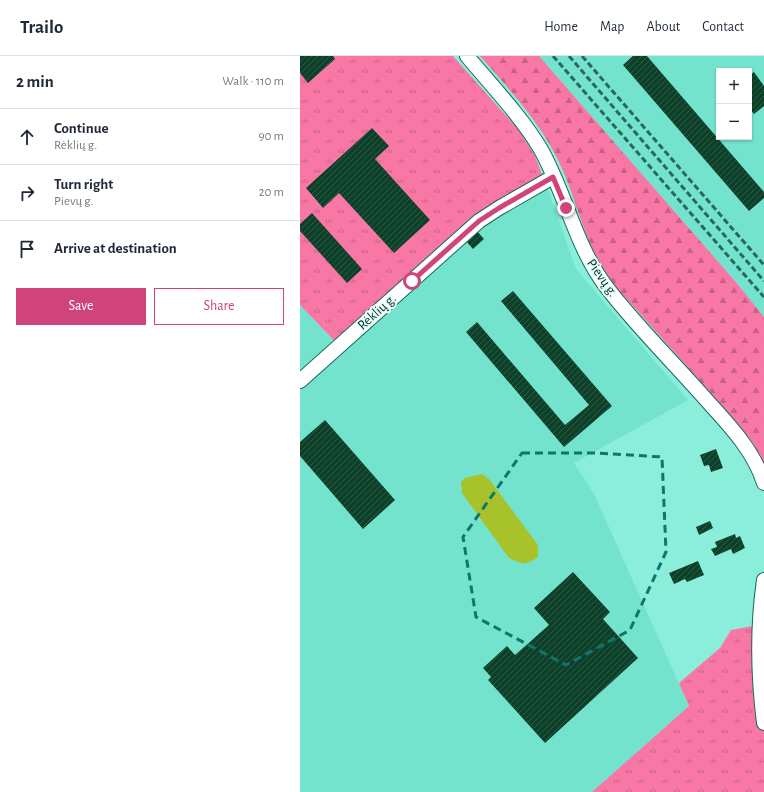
<!DOCTYPE html>
<meta charset="utf-8">
<style>
:root{--surface:#fff;--page:#f2f2f3;--text:#1f2937;--muted:#747a83;--line:#e0e1e3;--accent:#ce447b}
body{margin:0;font-family:"Alegreya Sans",sans-serif;background:var(--page);color:var(--text)}
.controls{position:absolute;right:12px;top:12px;display:grid;overflow:hidden;border-radius:0px;box-shadow:0 1px 3px #0004}
.controls button{width:36px;height:36px;display:grid;place-items:center;padding:0;border:0;border-bottom:1px solid var(--line);background:var(--surface);color:var(--text);font:20px sans-serif}
.stop{position:absolute;width:12px;height:12px;margin:-9px;border:3px solid #ce447b;border-radius:50%;background:#fff}
.stop.end{background:#ce447b;border-color:#fff;box-shadow:0 1px 4px #0008}
.list{margin:0;padding:0;list-style:none}
h2{display:flex;justify-content:space-between;align-items:center;height:52px;margin:0;padding:0 16px;font-size:17px}
h2 small{font-size:13px;font-weight:400;color:var(--muted)}
.list li{display:grid;grid-template-columns:26px 1fr auto;gap:12px;align-items:center;box-sizing:border-box;height:56px;padding:0 16px;border-top:1px solid var(--line)}
.list b{display:block;font-size:15px;white-space:nowrap}
.list p{margin:0;font-size:13px;white-space:nowrap;color:var(--muted)}
.list em{font-size:13px;font-style:normal;color:var(--muted)}
.actions{display:flex;gap:8px;padding:12px 16px}
.actions a{flex:1;padding:9px 0;border:1px solid var(--accent);border-radius:0px;text-align:center;font-size:14px;color:var(--accent)}
.actions .main{background:var(--accent);color:#fff}
.icon{flex:none;width:22px;height:22px;fill:none;stroke:currentColor;stroke-width:2;stroke-linecap:round;stroke-linejoin:round}
.map{position:relative;flex:none;width:464px;height:736px;overflow:hidden}
header{display:flex;align-items:center;gap:24px;box-sizing:border-box;height:56px;padding:0 20px;background:var(--surface);border-bottom:1px solid var(--line)}
header strong{font-size:19px}
nav{display:flex;gap:22px;margin-inline-start:auto;font-size:14px}
main{display:flex}
aside{flex:1;background:var(--surface)}
.map>svg:first-child{display:block}
</style>
<header>
<strong>Trailo</strong>
<nav><a>Home</a><a>Map</a><a>About</a><a>Contact</a></nav>
</header>
<main>
<aside>
<h2>2 min<small>Walk · 110 m</small></h2>
<ul class="list">
<li><svg class="icon" aria-label="ahead" viewBox="0 0 24 24"><path d="M12 20V5M6 11l6-6 6 6"/></svg><div><b>Continue</b><p>Rėklių g.</p></div><em>90 m</em></li>
<li><svg class="icon" aria-label="right" viewBox="0 0 24 24"><path d="M7 20v-9h11M14 6l5 5-5 5"/></svg><div><b>Turn right</b><p>Pievų g.</p></div><em>20 m</em></li>
<li><svg class="icon" aria-label="arrive" viewBox="0 0 24 24"><path d="M6 21V4h12l-3 4 3 4H6"/></svg><div><b>Arrive at destination</b></div></li>
</ul>
<div class="actions"><a class="main">Save</a><a>Share</a></div>
</aside>
<div class="map">
<svg width="464" height="736" viewBox="0 0 464 736">
<defs>
<pattern id="grass-tufts" width="24" height="20" patternUnits="userSpaceOnUse"><rect width="24" height="20" fill="#f977a5"/><path d="M3 7l-1-3M5 7V3M7 7l1-3M15 17l-1-3M17 17v-4M19 17l1-3" fill="none" stroke="#c76287"/></pattern>
<pattern id="forest-firs" width="22" height="20" patternUnits="userSpaceOnUse"><rect width="22" height="20" fill="#f977a5"/><path d="M5 1l3.5 6h-7zM16 11l3.5 6h-7z" fill="#c76287"/></pattern>
<pattern id="building-hatch" width="6" height="6" patternUnits="userSpaceOnUse"><rect width="6" height="6" fill="#0c4029"/><path d="M-1 1l2-2M0 6l6-6M5 7l2-2" fill="none" stroke="#2d5a47"/></pattern>
</defs>
<rect width="100%" height="100%" fill="#8aeeda"/>
<g fill="#73e3ce" fill-rule="evenodd">
<path d="M239 0H464V261L435 225ZM419 15H449V81H419Z"/>
<polygon points="247,131 276,213 388,344 274,407 294,438 389,650 292,736 0,736 0,249 42,294 177,175"/>
</g>
<g fill="url(#grass-tufts)">
<polygon points="0,0 153,0 217,72 234,98 247,131 177,175 43,294 0,249"/>
<polygon points="459,569 464,576 464,736 292,736 389,650 379,627 420,592 431,574"/>
</g>
<path fill="url(#forest-firs)" d="M180 0H239L435 225 464 261V407L452 386 433 362 317 232C312 225 307 219 303 212 282 179 275 137 257 102 238 64 208 32 180 0Z"/>
<path fill="#a8c22c" d="M182 418 189 423 238 489V501C225 510 222 508 209 502L162 437 161 426 165 422Z"/>
<g fill="url(#building-hatch)">
<polygon points="0,0 33,0 35,3 8,27 0,17"/>
<polygon points="333,0 347,0 464,136 464,142 449,155 323,9"/>
<polygon points="454,16 464,30 464,50 454,58 449,52 449,20"/>
<polygon points="72,72 89,90 75,103 130,164 94,197 39,137 23,152 6,132"/>
<polygon points="12,157 62,213 47,227 0,175 0,168"/>
<polygon points="177,175 184,183 173,193 166,185"/>
<polygon points="213,235 312,350 264,391 166,276 177,266 265,369 289,349 201,245"/>
<polygon points="25,364 95,444 63,473 0,400 0,386"/>
<polygon points="416,393 423,412 411,416 409,409 404,410 400,399"/>
<polygon points="410,465 413,472 399,479 396,471"/>
<polygon points="435,478 436,482 440,480 445,492 433,498 431,493 415,500 411,493 417,491 415,486"/>
<polygon points="398,505 404,519 387,526 385,523 374,528 369,517"/>
<polygon points="273,516 310,556 303,563 338,602 245,687 188,624 191,621 183,612 207,590 215,599 249,569 234,552"/>
</g>
<g fill="none" stroke-linecap="round" stroke-linejoin="round">
<g stroke="#156a5d" stroke-width="16">
<g id="minor">
<path d="M167 0C192 30 220 59 240 92 266 137 275 191 308 233 339 273 377 310 410 348 432 372 454 396 464 427"/>
<polyline points="0,325 179,165 199,152 253,121"/>
<path d="M464 524C457 572 458 619 464 667"/>
</g>
</g>
<use href="#minor" stroke="#fff" stroke-width="14"/>
<g stroke="#2a685e" stroke-width="3" stroke-dasharray="6 3" stroke-linecap="butt">
<polyline points="253,0 464,241"/>
<polyline points="269,0 464,225"/>
<polyline points="282,0 464,209"/>
</g>
</g>
<g fill="none" stroke-linecap="round" stroke-linejoin="round">
<polyline stroke="#ce447b" stroke-width="5" points="112,225 179,165 199,152 253,121 266,152"/>
</g>
<path fill="none" stroke="#0f766e" stroke-width="3" stroke-dasharray="8 5" stroke-linejoin="round" d="M222 397H297L362 401 366 496 330 574 266 609 176 561 163 481Z"/>
<g text-anchor="middle" dominant-baseline="central" stroke-width="4" stroke-linejoin="round" paint-order="stroke">
<g font-size="14" fill="#02312a" stroke="#ebfef9">
<text transform="translate(302 222) rotate(55)">Pievų g.</text>
<text transform="translate(77 256) rotate(-42)">Rėklių g.</text>
</g>
</g>
</svg>
<div class="controls">
<button>+</button>
<button>−</button>
</div>
<div class="stop" style="left:112px;top:225px"></div>
<div class="stop end" style="left:266px;top:152px"></div>
</div>
</main>
